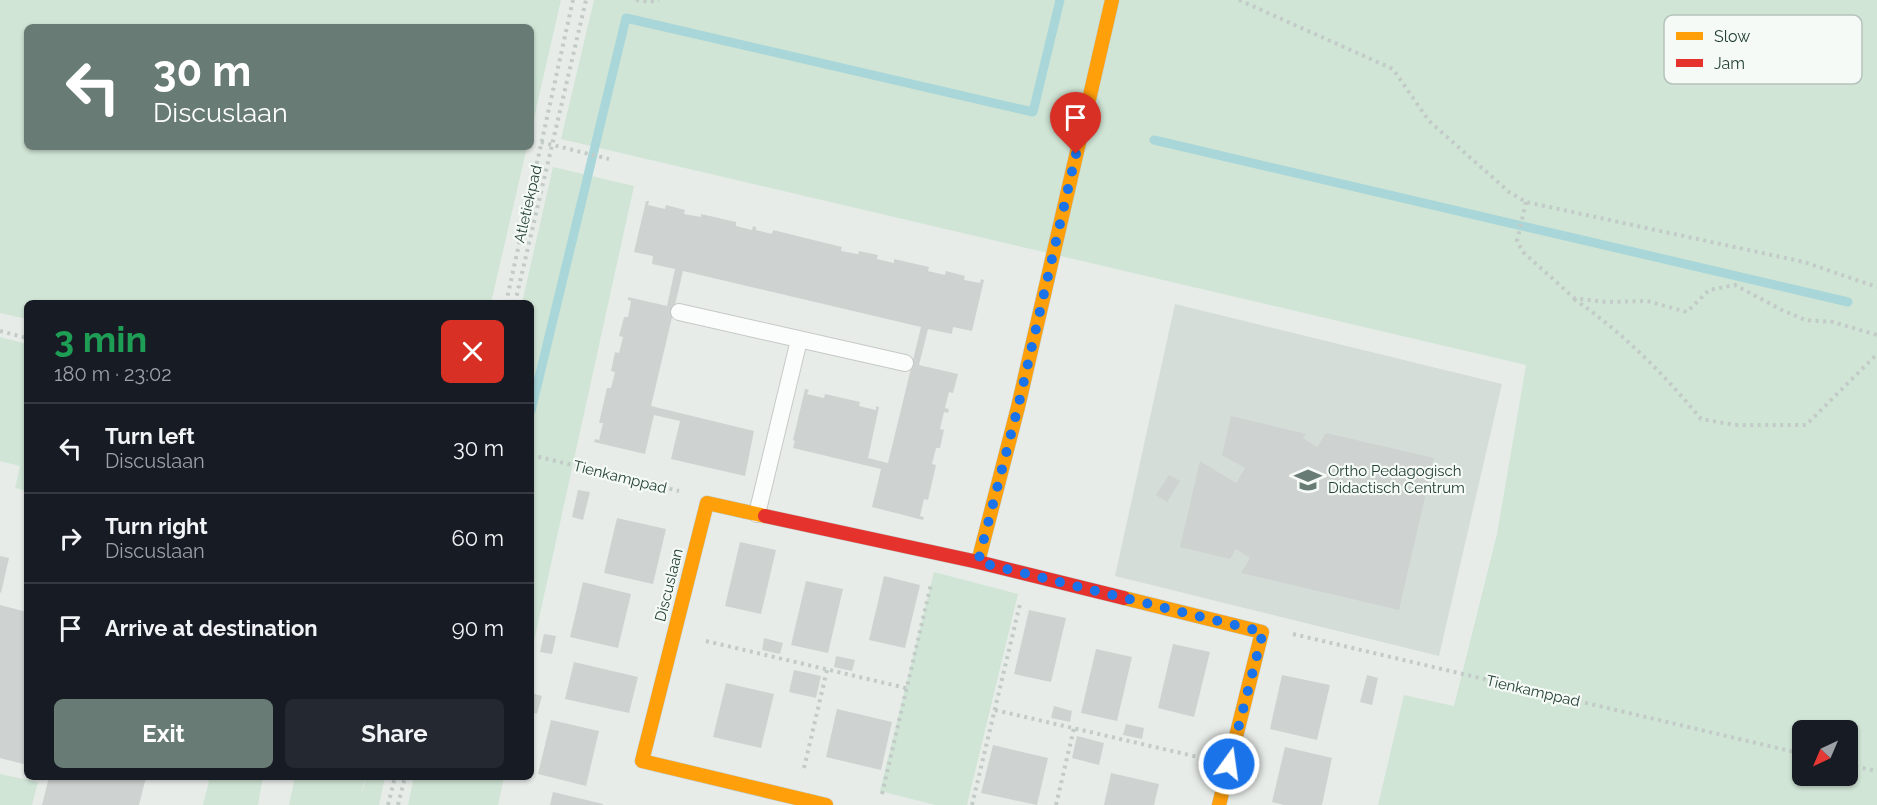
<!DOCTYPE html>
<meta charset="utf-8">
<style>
body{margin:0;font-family:Raleway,sans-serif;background:#242831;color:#f1f3f6;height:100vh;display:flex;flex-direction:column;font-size:22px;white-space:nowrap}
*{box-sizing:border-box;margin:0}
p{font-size:20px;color:#9ea1a6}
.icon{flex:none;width:33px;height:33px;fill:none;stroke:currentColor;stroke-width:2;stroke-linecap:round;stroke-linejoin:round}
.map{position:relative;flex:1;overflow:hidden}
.side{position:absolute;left:24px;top:300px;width:510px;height:480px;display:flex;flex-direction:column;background:#171b24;border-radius:9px;box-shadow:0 2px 4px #0004}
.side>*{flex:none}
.guide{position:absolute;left:24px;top:24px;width:510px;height:126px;border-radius:9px;box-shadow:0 2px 4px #0004;background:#687c75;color:#fff;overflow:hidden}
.needle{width:39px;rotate:224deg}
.fabs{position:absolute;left:1792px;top:720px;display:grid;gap:12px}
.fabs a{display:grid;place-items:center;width:66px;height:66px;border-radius:9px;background:#171b24;box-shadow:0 2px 4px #0004;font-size:30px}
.pin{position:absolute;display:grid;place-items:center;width:51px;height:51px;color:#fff;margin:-62px -26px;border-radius:50% 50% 50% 0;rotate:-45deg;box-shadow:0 0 6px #0007}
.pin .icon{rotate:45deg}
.me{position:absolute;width:66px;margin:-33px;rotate:14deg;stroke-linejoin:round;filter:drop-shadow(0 0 4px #0008)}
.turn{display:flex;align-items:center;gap:21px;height:126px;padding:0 30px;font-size:27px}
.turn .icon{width:78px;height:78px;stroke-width:2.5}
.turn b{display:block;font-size:42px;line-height:51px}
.round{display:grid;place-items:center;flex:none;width:63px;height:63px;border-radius:9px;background:#242831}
.overview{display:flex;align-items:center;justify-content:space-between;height:102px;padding:0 30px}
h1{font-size:36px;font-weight:700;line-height:45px;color:#1e9e55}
.action{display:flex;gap:12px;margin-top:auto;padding:12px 30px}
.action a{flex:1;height:69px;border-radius:9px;background:#687c75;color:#fff;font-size:24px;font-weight:700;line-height:69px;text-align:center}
.action a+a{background:#242831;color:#f1f3f6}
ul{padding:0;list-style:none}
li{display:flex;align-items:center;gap:18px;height:90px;padding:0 30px;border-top:2px solid #363941}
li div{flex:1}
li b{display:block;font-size:22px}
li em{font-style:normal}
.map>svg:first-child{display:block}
.built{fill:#d5ddd9}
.green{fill:#d0e5d5;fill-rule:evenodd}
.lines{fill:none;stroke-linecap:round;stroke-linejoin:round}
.stream{stroke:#a8d6d9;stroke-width:9}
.building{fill:#ced3d1}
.lane-casing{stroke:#c4c9c6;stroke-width:18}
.slow-casing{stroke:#c2cac6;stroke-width:15}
.jam-casing{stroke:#c2cac6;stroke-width:15}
.path{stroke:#c2cbc7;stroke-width:4;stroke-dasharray:3 4.5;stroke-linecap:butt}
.lane{stroke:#fbfcfc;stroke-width:16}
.slow{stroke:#ff9f0a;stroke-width:14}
.jam{stroke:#e5322d;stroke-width:14}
.route{stroke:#1a73e8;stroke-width:10;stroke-dasharray:0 18}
.labels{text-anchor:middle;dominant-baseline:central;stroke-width:4.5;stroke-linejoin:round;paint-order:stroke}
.street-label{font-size:15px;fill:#244036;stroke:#f5faf7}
.poi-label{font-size:15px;fill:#244036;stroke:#f5faf7;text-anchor:start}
.key{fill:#f5faf7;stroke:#b6c2bd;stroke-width:1.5}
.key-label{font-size:16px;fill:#244036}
</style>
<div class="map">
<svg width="1877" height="805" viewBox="0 0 1877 805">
<rect width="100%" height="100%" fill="#e7ece9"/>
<path class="built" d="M 1175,304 L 1502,384 L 1439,656 L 1115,576 Z"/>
<g class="green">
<path d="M 0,0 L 561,0 L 531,131 L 531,27 L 27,27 L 27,147 L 527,147 L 491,303 L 27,303 L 27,319 L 0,313 Z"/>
<path d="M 594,0 L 1877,0 L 1877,805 L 1378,805 L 1404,695 L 1454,706 L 1497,534 L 1526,365 L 561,139 ZM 1803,730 L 1848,730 L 1848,776 L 1803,776 Z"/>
<path d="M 553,167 L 634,186 L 531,655 L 531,303 L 522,303 Z"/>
<path d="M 0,337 L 27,344 L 27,491 L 15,488 L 20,466 L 0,461 Z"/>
<path d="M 934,572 L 1018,594 L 967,805 L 935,805 L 880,791 Z"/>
<path d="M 0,774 L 38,782 L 32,805 L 0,805 Z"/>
<path d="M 210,777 L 263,777 L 258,805 L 203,805 Z"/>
<path d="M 295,777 L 365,777 L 361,798 L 366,777 L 385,777 L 379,805 L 289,805 Z"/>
<path d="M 414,777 L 504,777 L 498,805 L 408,805 Z"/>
</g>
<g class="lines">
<g class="stream">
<path d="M 1154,140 L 1848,302"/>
<path d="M 531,411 L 626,18 L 1033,112 L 1060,0"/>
</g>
</g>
<g class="building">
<path d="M 646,201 L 649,201 L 648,205 L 665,209 L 666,205 L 685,210 L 684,214 L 701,217 L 701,214 L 736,222 L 736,226 L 752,230 L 753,226 L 756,227 L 756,230 L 772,234 L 773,230 L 842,247 L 841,251 L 858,254 L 859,251 L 878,255 L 877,259 L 894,263 L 894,259 L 929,267 L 928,271 L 945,275 L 946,271 L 965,276 L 964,280 L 980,283 L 981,279 L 984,280 L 972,331 L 953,327 L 952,334 L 928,329 L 919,365 L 958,374 L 953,393 L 949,392 L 945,408 L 949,409 L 948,413 L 944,412 L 940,429 L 944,430 L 940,448 L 936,448 L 932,464 L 936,465 L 928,500 L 924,499 L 920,516 L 924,517 L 923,520 L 872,507 L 881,469 L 793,448 L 795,441 L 793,440 L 805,389 L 809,390 L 807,394 L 824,398 L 825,394 L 860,402 L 859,406 L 876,410 L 876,406 L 879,407 L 868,458 L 888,463 L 921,327 L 683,271 L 651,406 L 754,431 L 745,476 L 671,459 L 680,421 L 654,415 L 645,454 L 594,442 L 595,439 L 599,440 L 603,423 L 599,423 L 607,388 L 611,388 L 615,372 L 611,371 L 615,352 L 619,353 L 623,337 L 619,336 L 624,317 L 628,317 L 631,301 L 628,300 L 628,297 L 667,306 L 675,269 L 652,264 L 653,256 L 634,252 Z"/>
<path d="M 1231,416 L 1306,434 L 1303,438 L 1317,447 L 1326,433 L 1434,458 L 1399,610 L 1241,573 L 1250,558 L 1236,549 L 1230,559 L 1180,547 L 1200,461 L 1236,483 L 1245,468 L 1222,455 Z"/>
<path d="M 1169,475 L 1180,481 L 1167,502 L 1156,495 Z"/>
<path d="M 578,490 L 590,492 L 583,520 L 572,517 Z"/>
<path d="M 617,518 L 666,529 L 653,584 L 604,573 Z"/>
<path d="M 740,542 L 776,550 L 761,614 L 725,606 Z"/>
<path d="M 0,556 L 9,558 L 1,593 L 0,592 Z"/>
<path d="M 884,576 L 920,585 L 905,648 L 869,640 Z"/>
<path d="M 806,581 L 843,589 L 828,653 L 791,645 Z"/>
<path d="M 583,582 L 631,594 L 618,648 L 570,637 Z"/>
<path d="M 0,605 L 27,612 L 27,765 L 0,758 Z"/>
<path d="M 1029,610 L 1066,618 L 1051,682 L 1014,674 Z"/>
<path d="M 544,634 L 556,636 L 552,654 L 540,652 Z"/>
<path d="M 764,638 L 783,643 L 780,654 L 762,650 Z"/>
<path d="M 1173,644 L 1210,652 L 1194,717 L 1158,708 Z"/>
<path d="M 1096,649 L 1132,657 L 1117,721 L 1081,713 Z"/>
<path d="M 836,656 L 855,660 L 852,671 L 834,667 Z"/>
<path d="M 574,662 L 638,677 L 629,713 L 565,699 Z"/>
<path d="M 794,670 L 821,676 L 816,698 L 789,692 Z"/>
<path d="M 1282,675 L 1330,685 L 1317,740 L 1270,729 Z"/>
<path d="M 1367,675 L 1378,678 L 1372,705 L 1360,702 Z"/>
<path d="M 726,683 L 774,694 L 761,748 L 713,737 Z"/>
<path d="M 531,693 L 542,696 L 537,714 L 531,712 Z"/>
<path d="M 1054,706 L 1072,711 L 1070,722 L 1051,718 Z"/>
<path d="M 837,709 L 892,722 L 881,770 L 826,757 Z"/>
<path d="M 551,720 L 599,731 L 586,786 L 538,774 Z"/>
<path d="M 1126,724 L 1144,728 L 1142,739 L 1123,735 Z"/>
<path d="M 1077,736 L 1104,743 L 1099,765 L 1072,758 Z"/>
<path d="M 993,745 L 1048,758 L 1037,805 L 981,793 Z"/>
<path d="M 1285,747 L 1332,758 L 1322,805 L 1284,805 L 1272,802 Z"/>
<path d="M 1111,773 L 1159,784 L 1154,805 L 1104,805 Z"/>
<path d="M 49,777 L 146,777 L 139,805 L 42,805 Z"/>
<path d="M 553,792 L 603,804 L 603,805 L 550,805 Z"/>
</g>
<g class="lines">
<defs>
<g id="lane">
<path d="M 679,312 L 905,363"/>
<path d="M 757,514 L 799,340"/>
</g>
<g id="slow">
<path d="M 765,516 L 707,503 L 642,761 L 826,805"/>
<path d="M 978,562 L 1018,407 L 1112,0"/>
<path d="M 1124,598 L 1262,632 L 1219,805"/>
</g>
<path id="jam" d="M 765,516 L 978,562 L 1124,598"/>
</defs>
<use href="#lane" class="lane-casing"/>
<use href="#slow" class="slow-casing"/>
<use href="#jam" class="jam-casing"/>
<g class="path">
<path d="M 636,0 L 649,2 L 659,0"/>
<path d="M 1239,0 L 1393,69 L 1429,121 L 1509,192 L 1526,202 L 1804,262 L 1877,287"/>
<path d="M 541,142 L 609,159"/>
<path d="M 1526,202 L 1517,241 L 1523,252 L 1574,298 L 1606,302 L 1647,301 L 1687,312 L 1709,290 L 1735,285 L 1782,310 L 1805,320 L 1833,322 L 1877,335"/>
<path d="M 1574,299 C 1622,332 1664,374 1701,419 L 1735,425 L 1806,425 L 1877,354"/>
<path d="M 506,303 L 573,0"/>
<path d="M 515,303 L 586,0"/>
<path d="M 0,331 L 27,338"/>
<path d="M 531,455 L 679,491"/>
<path d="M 1293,634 L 1803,754"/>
<path d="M 706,641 L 906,688"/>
<path d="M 995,710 L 1198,757"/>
<path d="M 1848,765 L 1877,771"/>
<path d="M 804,768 L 827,670"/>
<path d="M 882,794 L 931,584"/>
<path d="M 388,805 L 395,777"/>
<path d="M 398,805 L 405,777"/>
<path d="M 972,805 L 1020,604"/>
<path d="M 1056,805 L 1074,728"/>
</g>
<use href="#lane" class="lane"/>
<use href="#slow" class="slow"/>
<use href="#jam" class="jam"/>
</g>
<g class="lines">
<path class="route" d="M 1076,154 L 1018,407 L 978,562 L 1263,632 L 1229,764"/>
</g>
<defs>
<symbol id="university-bare" viewBox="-9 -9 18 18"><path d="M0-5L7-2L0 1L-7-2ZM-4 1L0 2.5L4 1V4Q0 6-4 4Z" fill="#687c75" stroke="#f5faf7" stroke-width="2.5" paint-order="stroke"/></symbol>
</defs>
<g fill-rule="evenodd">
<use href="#university-bare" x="1289" y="461" width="38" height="38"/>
</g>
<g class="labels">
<g class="street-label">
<text transform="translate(528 204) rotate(-77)">Atletiekpad</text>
<text transform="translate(620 477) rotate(14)">Tienkamppad</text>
<text transform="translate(669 585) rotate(-76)">Discuslaan</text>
<text transform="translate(1533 691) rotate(13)">Tienkamppad</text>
</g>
<g class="poi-label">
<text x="1328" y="471">Ortho Pedagogisch<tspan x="1328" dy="17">Didactisch Centrum</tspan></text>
</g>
</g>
<rect x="1664" y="15" width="198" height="69" rx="9" class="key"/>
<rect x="1676" y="32" width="27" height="8" fill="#ff9f0a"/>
<rect x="1676" y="59" width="27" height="8" fill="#e5322d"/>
<g class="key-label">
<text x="1714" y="42">Slow</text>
<text x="1714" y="69">Jam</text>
</g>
</svg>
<div class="fabs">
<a><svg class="needle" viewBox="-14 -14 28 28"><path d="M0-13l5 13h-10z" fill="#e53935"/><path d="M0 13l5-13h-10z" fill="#9ea1a6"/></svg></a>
</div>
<div class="pin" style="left:1076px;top:154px;background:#d93025"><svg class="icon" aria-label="arrive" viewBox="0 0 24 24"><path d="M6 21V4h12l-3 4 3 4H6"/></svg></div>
<svg class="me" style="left:1229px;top:764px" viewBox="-20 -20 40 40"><circle r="17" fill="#1a73e8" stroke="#fff" stroke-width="3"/><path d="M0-11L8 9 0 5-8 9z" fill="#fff"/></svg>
<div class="guide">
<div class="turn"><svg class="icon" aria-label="left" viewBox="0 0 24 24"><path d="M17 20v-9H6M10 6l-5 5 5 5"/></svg><div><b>30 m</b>Discuslaan</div></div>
</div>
<section class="side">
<div class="overview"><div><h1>3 min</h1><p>180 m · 23:02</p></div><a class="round" style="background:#d93025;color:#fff"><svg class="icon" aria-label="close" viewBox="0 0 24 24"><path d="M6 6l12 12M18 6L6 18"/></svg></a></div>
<ul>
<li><svg class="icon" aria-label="left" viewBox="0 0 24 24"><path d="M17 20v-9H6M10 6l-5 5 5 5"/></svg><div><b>Turn left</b><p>Discuslaan</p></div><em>30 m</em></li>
<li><svg class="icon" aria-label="right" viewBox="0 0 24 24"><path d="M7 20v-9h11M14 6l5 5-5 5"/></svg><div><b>Turn right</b><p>Discuslaan</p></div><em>60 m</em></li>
<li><svg class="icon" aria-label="arrive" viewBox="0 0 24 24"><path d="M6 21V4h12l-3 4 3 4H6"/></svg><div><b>Arrive at destination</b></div><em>90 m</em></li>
</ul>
<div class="action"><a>Exit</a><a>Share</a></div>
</section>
</div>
